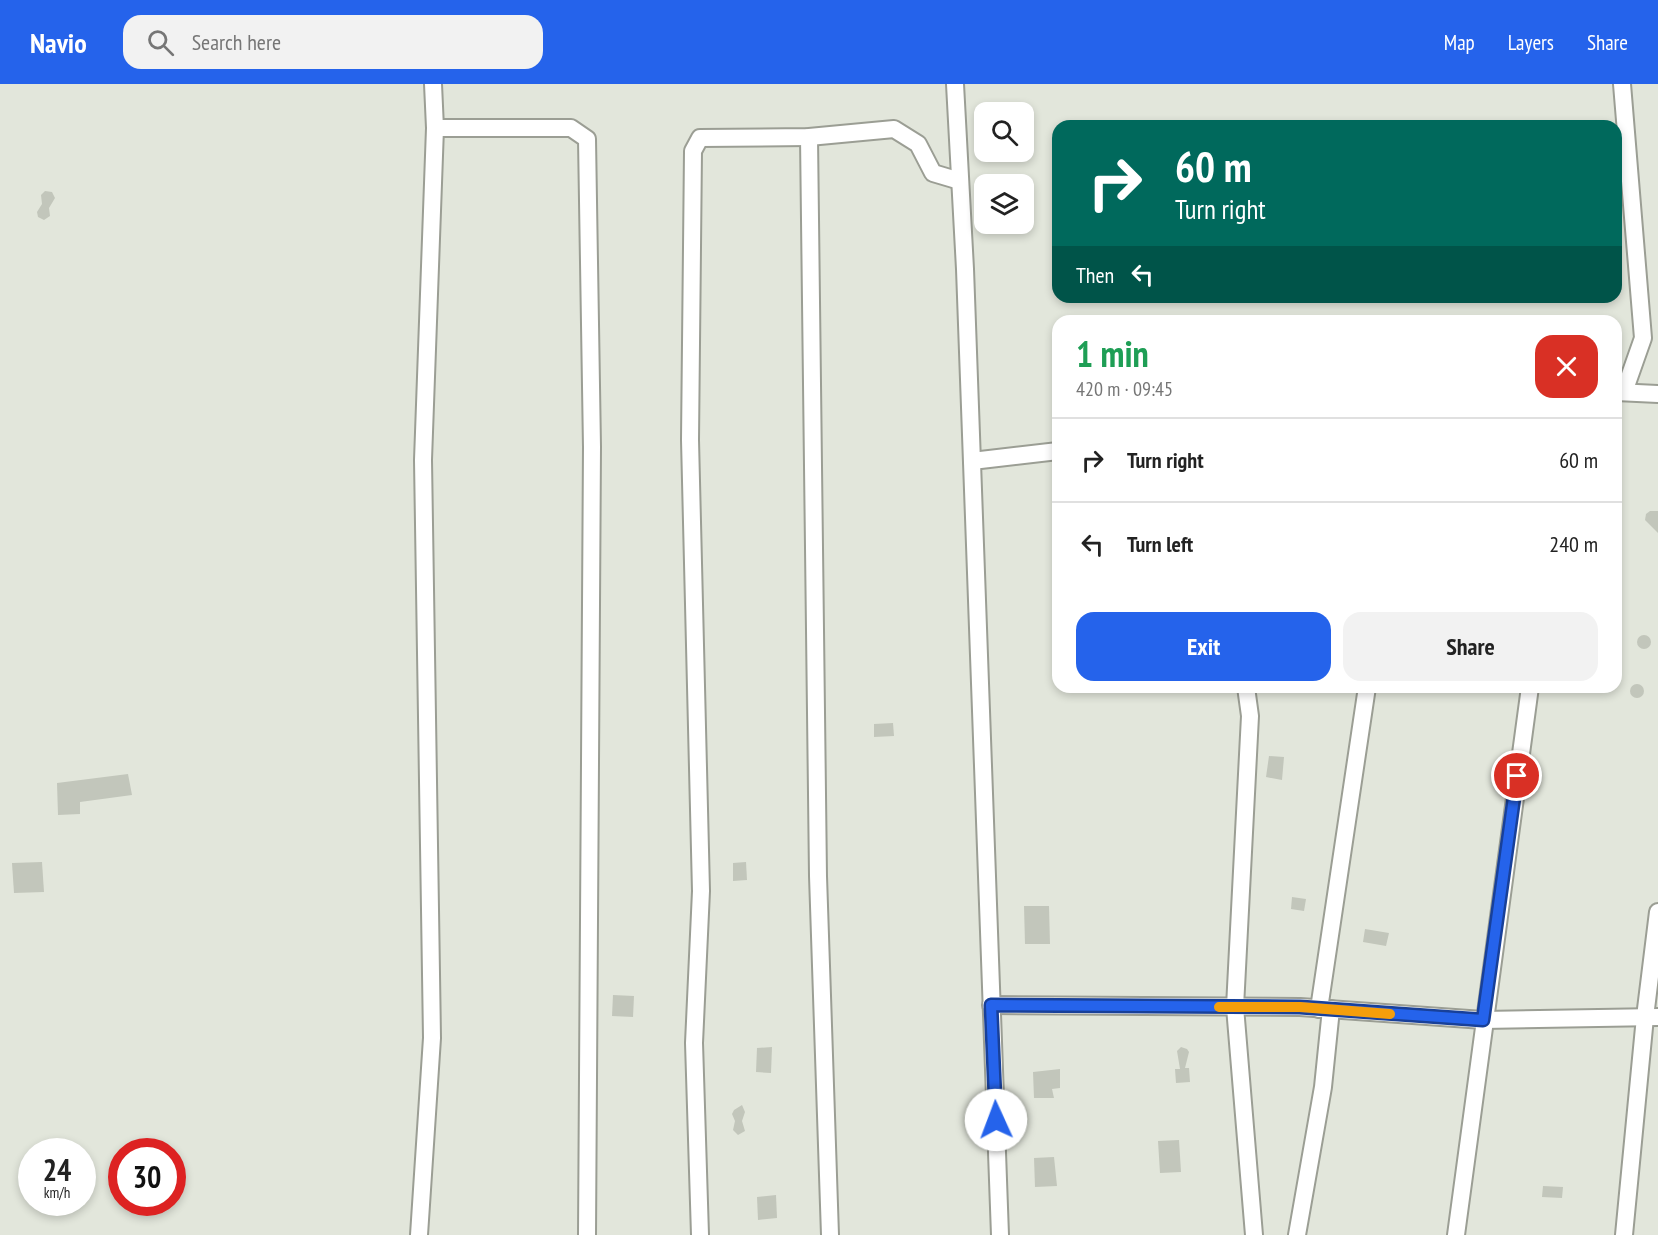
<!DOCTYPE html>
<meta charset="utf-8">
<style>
body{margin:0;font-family:"PT Sans Narrow",sans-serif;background:#f2f2f2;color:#222;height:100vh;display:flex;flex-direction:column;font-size:22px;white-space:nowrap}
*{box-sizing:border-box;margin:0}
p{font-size:20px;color:#767676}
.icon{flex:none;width:33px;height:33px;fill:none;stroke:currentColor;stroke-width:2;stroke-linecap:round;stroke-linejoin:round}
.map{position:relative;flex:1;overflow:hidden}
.side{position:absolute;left:1052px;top:231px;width:570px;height:378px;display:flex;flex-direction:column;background:#fff;border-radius:18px;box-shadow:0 3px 9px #0003}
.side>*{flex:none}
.banner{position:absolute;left:1052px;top:36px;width:570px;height:183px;border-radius:18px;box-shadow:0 3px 9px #0003;background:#00695c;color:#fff;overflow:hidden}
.tools{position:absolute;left:974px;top:18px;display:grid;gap:12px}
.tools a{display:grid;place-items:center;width:60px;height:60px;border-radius:12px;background:#fff;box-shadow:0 3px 9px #0003;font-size:30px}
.speed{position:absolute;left:18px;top:1054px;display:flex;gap:12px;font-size:30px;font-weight:700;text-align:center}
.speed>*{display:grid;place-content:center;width:78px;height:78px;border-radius:50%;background:#fff;box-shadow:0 3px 9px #0003;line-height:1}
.speed small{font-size:15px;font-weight:400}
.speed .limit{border:9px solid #d22;background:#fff;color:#111}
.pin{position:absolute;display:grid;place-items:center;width:51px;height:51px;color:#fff;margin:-26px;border:3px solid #fff;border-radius:50%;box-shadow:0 2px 6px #0007}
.me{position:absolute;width:66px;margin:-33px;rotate:358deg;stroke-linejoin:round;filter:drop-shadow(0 0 4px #0008)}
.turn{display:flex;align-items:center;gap:21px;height:126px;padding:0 24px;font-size:27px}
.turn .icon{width:78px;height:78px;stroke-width:2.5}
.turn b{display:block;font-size:42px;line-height:51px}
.then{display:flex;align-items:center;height:57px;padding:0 24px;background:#0003;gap:12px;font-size:22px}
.round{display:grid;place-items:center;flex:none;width:63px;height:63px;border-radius:18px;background:#f2f2f2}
.headline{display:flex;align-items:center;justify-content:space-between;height:102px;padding:0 24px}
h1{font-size:36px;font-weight:600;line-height:45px;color:#1e9e55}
.button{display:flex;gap:12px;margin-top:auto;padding:12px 24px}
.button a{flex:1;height:69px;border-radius:18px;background:#2563eb;color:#fff;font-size:24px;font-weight:600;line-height:69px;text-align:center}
.button a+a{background:#f2f2f2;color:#222}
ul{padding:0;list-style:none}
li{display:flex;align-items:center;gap:18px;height:84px;padding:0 24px;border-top:2px solid #e0e0e0}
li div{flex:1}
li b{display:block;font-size:22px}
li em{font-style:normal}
header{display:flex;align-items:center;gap:36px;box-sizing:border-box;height:84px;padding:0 30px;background:#2563eb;color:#fff}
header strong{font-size:28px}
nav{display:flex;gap:33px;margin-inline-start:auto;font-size:21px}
.search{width:420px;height:54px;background:#f2f2f2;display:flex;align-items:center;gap:15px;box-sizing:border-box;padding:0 21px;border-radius:18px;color:#767676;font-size:22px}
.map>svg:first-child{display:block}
.building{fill:#c2c6bb}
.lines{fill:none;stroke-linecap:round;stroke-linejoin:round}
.minor-casing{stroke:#9b9e94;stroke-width:20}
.minor{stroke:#fff;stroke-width:16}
.route-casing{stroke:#184099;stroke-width:15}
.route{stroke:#2563eb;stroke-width:10}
.slow{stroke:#f59e0b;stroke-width:10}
</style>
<header>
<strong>Navio</strong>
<div class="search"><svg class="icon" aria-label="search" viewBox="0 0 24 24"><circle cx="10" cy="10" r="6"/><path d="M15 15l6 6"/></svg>Search here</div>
<nav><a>Map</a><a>Layers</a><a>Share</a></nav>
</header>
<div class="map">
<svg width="1658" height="1151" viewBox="0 0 1658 1151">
<rect width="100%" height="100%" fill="#e2e6db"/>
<g class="building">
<path d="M 45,107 L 52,108 L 55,114 L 49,124 L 50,132 L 44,136 L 38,133 L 37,128 L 42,120 L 41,111 Z"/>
<path d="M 1650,427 L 1658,427 L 1658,449 L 1645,436 L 1646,430 Z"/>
<circle cx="1644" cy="558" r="7"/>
<circle cx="1637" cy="607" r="7"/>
<path d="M 893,639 L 894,652 L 874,653 L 874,640 Z"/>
<path d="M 1269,672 L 1284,673 L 1282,696 L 1266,693 Z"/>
<path d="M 128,690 L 132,711 L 80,718 L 80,730 L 58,731 L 57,699 Z"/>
<path d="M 42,778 L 44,808 L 14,809 L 12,779 Z"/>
<path d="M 746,778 L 747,796 L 733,797 L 733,779 Z"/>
<path d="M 1292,813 L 1306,815 L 1304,827 L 1291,825 Z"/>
<path d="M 1024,822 L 1049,822 L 1050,860 L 1025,860 Z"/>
<path d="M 1365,845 L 1389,849 L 1386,862 L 1363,858 Z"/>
<path d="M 613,911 L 634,912 L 633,933 L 612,932 Z"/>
<path d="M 772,963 L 771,989 L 756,988 L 757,964 Z"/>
<path d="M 1181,963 L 1187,965 L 1189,968 L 1185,984 L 1189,984 L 1190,998 L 1176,999 L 1175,985 L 1180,985 L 1177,967 Z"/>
<path d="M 1060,985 L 1060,1004 L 1052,1005 L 1054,1014 L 1034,1014 L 1033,988 Z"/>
<path d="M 742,1021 L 745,1028 L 742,1037 L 745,1047 L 738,1051 L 733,1046 L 735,1037 L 732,1030 L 734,1026 Z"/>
<path d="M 1179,1056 L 1181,1088 L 1160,1089 L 1158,1057 Z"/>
<path d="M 1054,1073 L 1057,1102 L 1035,1103 L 1034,1074 Z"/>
<path d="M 1543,1102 L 1563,1103 L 1562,1114 L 1542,1113 Z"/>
<path d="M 776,1111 L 777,1134 L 758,1136 L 757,1113 Z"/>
</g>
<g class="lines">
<defs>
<g id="minor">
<path d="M 955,0 L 965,185 L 1000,1151"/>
<path d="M 1622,0 L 1643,254 L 1624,308"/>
<path d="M 435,44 L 571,44 L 587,55 L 592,363 L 587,1151"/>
<path d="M 809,53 L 818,792 L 830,1151"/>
<path d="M 1616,308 L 1658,310"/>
<path d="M 972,377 L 1058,367"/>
<path d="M 1246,603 L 1250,632 L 1235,923 L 1254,1151"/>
<path d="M 991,921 L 1300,923 L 1483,936 L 1658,933"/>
<path d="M 1319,925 L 1367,603"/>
<path d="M 419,1151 L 432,954 L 423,376 L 435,44 L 433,0"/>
<path d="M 700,1151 L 694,959 L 701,807 L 690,356 L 693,67 L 700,54 L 809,53 L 894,45 L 918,60 L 933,89 L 960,97"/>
<path d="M 1297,1151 L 1323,1003 L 1331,925"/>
<path d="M 1456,1151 L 1530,603"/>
<path d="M 1624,1151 L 1645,933 L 1658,828"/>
</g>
</defs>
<use href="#minor" class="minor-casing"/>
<use href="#minor" class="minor"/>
</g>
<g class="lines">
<defs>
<path id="route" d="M 996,1036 L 991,921 L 1300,923 L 1483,936 L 1517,692"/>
</defs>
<use href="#route" class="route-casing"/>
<use href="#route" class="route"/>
<path class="slow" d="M 1219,923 L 1300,923 L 1390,930"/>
</g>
</svg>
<div class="tools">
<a><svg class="icon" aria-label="search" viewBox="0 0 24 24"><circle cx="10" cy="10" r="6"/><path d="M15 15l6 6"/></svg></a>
<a><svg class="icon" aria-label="layers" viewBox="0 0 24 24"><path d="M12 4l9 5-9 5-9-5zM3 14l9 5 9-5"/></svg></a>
</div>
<div class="speed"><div>24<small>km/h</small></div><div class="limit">30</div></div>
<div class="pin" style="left:1517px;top:692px;background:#d93025"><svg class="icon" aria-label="arrive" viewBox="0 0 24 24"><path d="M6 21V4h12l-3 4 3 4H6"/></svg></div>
<svg class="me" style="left:996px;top:1036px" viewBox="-20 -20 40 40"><circle r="19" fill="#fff"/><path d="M0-13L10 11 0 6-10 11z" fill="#2563eb"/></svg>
<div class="banner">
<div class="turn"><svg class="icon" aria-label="right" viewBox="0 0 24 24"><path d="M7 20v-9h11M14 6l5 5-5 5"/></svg><div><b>60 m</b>Turn right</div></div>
<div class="then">Then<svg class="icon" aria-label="left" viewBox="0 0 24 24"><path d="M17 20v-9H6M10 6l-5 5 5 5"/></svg></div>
</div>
<section class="side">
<div class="headline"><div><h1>1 min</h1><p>420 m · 09:45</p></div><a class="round" style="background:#d93025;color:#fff"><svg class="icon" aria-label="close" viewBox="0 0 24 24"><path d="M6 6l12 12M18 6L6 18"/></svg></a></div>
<ul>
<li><svg class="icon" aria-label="right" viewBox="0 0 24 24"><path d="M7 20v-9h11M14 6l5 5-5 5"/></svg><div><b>Turn right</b></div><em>60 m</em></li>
<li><svg class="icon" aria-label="left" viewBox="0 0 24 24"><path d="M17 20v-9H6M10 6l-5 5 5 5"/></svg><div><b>Turn left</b></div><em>240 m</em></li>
</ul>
<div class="button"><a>Exit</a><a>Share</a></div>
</section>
</div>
